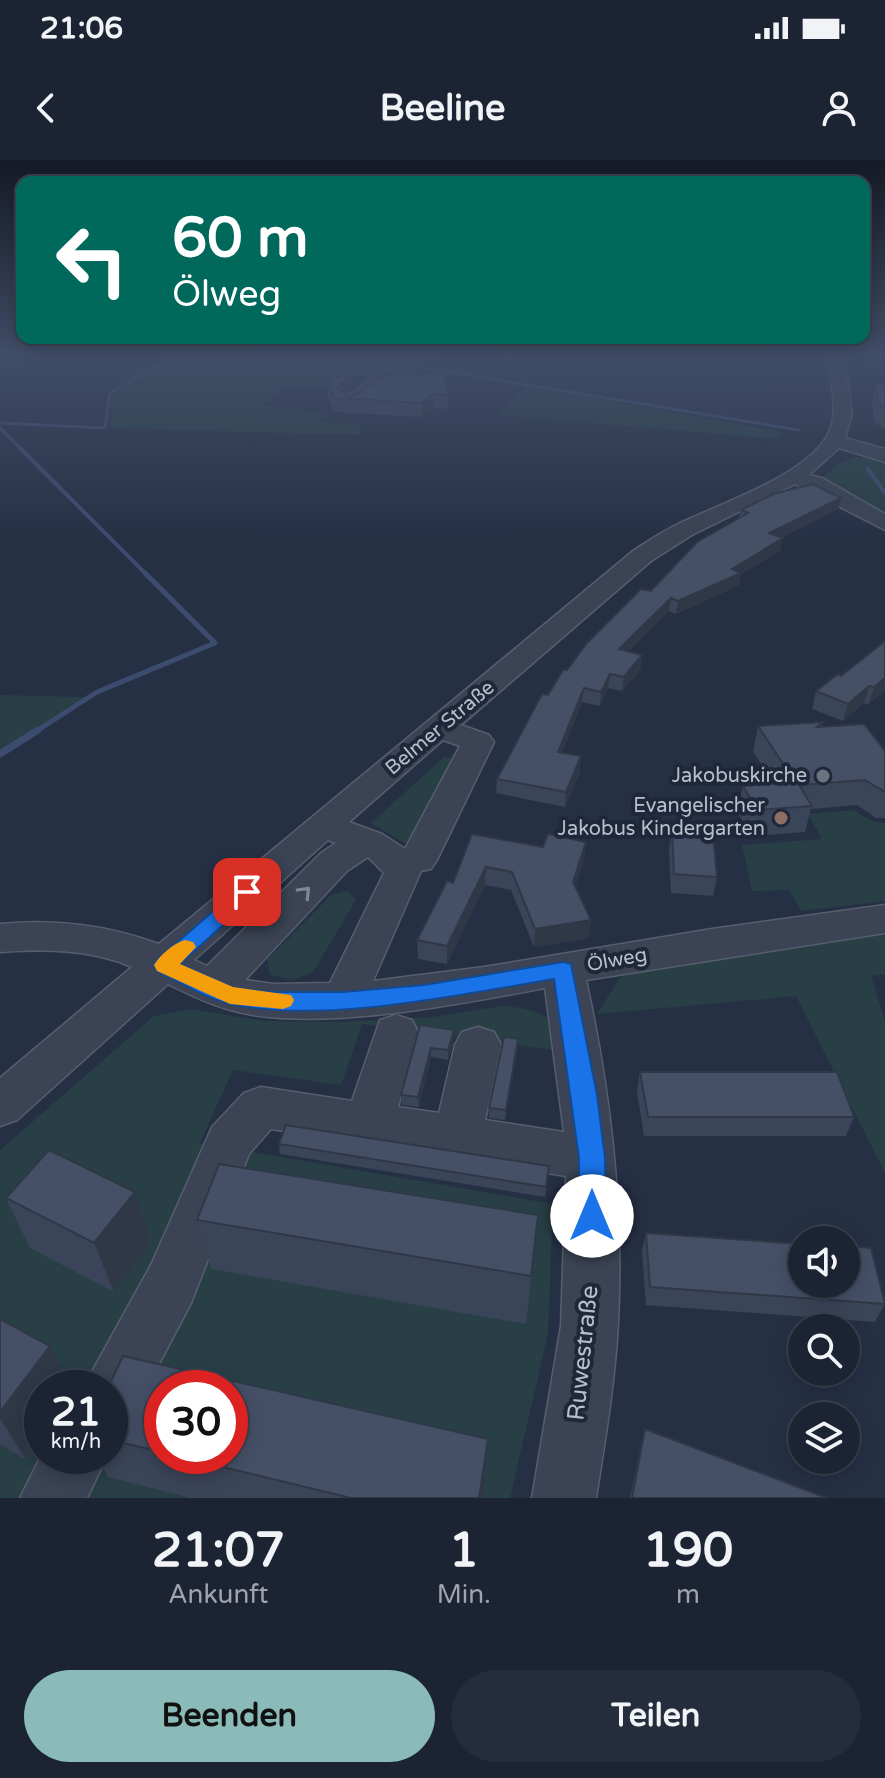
<!DOCTYPE html>
<html lang="de">
<meta charset="utf-8">
<style>
body{margin:0;font-family:"Varela Round",sans-serif;background:#252c3c;color:#f1f3f6;height:100vh;display:flex;flex-direction:column;font-size:30px;white-space:nowrap}
*{box-sizing:border-box;margin:0}
p{font-size:26px;color:#a0a4ac}
.icon{flex:none;width:44px;height:44px;fill:none;stroke:currentColor;stroke-width:2;stroke-linecap:round;stroke-linejoin:round}
.map{position:relative;height:1338px;overflow:hidden}
.sheet{display:flex;flex-direction:column;background:#1c2434;flex:1}
.sheet>*{flex:none}
.top-card{position:absolute;left:16px;top:16px;width:854px;height:168px;border-radius:16px;box-shadow:0 4px 20px #0003,0 0 0 2px #3a414f;background:#00695c;color:#fff;overflow:hidden}
.fabs{position:absolute;left:788px;top:1066px;display:grid;gap:16px}
.fabs a{display:grid;place-items:center;width:72px;height:72px;border-radius:50%;background:#1c2434;box-shadow:0 4px 20px #0003,0 0 0 2px #3a414f;font-size:40px}
.speed{position:absolute;left:24px;top:1210px;display:flex;gap:16px;font-size:40px;font-weight:700;text-align:center}
.speed>*{display:grid;place-content:center;width:104px;height:104px;border-radius:50%;background:#1c2434;box-shadow:0 4px 20px #0003,0 0 0 2px #3a414f;line-height:1}
.speed small{font-size:20px;font-weight:400}
.speed .limit{border:12px solid #d22;background:#fff;color:#111}
.pin{position:absolute;display:grid;place-items:center;width:68px;height:68px;color:#fff;margin:-34px;border-radius:16px;box-shadow:0 4px 12px #0006}
.me{position:absolute;width:88px;margin:-44px;rotate:0deg;stroke-linejoin:round;filter:drop-shadow(0 0 6px #0008)}
.turn{display:flex;align-items:center;gap:28px;height:168px;padding:0 24px;font-size:36px}
.turn .icon{width:104px;height:104px;stroke-width:2.5}
.turn b{display:block;font-size:56px;line-height:68px}
.eta{display:flex;justify-content:space-evenly;align-items:center;height:136px;text-align:center}
.eta b{font-size:48px;font-weight:700;line-height:56px}
.button{display:flex;gap:16px;margin-top:auto;padding:16px 24px}
.button a{flex:1;height:92px;border-radius:48px;background:#8bbbb9;color:#111;font-size:32px;font-weight:700;line-height:92px;text-align:center}
.button a+a{background:#252c3c;color:#f1f3f6}
.status{display:flex;justify-content:space-between;align-items:center;height:56px;padding:0 40px;background:#1c2434;direction:ltr}
.status svg{height:22px;fill:currentColor}
header{display:flex;justify-content:space-between;align-items:center;height:104px;padding:0 24px;background:#1c2434;font-size:36px;font-weight:700}
.map>svg:first-child{display:block}
.green{fill:#283f46;fill-rule:evenodd}
.lines{fill:none;stroke-linecap:round;stroke-linejoin:round}
.stream-far3{stroke:#3c4c6e;stroke-width:3}
.stream-far2{stroke:#3c4c6e;stroke-width:4}
.stream-far1{stroke:#3c4c6e;stroke-width:5}
.stream{stroke:#3c4c6e;stroke-width:7}
.minor-casing{stroke:#575e6e;stroke-width:3}
.minor{fill:#3b4354;fill-rule:evenodd}
.wall{fill:#3b4559;fill-rule:evenodd}
.shaded-wall{fill:#303848}
.building{fill:#455067;stroke:#303848;stroke-width:2}
.oneway{stroke:#808797}
.route{fill:#1a73e8;stroke:#114b97;stroke-width:2}
.slow{fill:#f59e0b}
.worship-dot{fill:#6b7280;stroke:#1f283a;stroke-width:3}
.education-dot{fill:#8d6e63;stroke:#1f283a;stroke-width:3}
.labels{text-anchor:middle;dominant-baseline:central;stroke-width:8;stroke-linejoin:round;paint-order:stroke}
.street-label{font-size:20px;fill:#b9bfcd;stroke:#1f283a}
.poi-label{font-size:20px;fill:#b9bfcd;stroke:#1f283a;text-anchor:end}
.near-street-label{font-size:24px;fill:#b9bfcd;stroke:#1f283a}
</style>
<div class="status"><b>21:06</b><svg viewBox="0 0 49 12"><path d="M0 12V9h3v3zM5 12V6h3v6zM10 12V3h3v9zM15 12V0h3v12zM26 1h20v11H26zM47 4h2v5h-2z"/></svg></div>
<header><svg class="icon" aria-label="back" viewBox="0 0 24 24"><path d="M15 5l-7 7 7 7"/></svg>Beeline<svg class="icon" aria-label="person" viewBox="0 0 24 24"><circle cx="12" cy="8" r="4"/><path d="M4 21q1-7 8-7t8 7"/></svg></header>
<div class="map">
<svg width="885" height="1338" viewBox="0 0 885 1338">
<rect width="100%" height="100%" fill="#263045"/>
<g class="green">
<path d="M 174,193 L 422,193 L 371,217 L 348,216 L 333,229 L 286,226 L 262,246 L 325,253 L 320,261 L 359,265 L 361,275 L 111,268 L 113,228 Z"/>
<path d="M 526,226 L 781,272 L 778,279 L 498,255 Z"/>
<path d="M 855,297 L 885,301 L 885,359 L 817,321 L 841,303 Z"/>
<path d="M 0,535 L 86,537 L 0,591 Z"/>
<path d="M 445,596 L 462,602 L 417,690 L 371,663 Z"/>
<path d="M 853,650 L 874,662 L 885,663 L 885,741 L 801,751 L 789,730 L 752,731 L 742,685 L 822,679 L 808,654 Z"/>
<path d="M 347,731 L 356,740 L 313,812 L 293,820 L 270,815 L 267,800 L 331,735 Z"/>
<path d="M 885,771 L 885,814 L 871,816 L 885,861 L 885,1013 L 796,836 L 597,854 L 621,816 L 779,782 Z"/>
<path d="M 503,846 C 539,850 555,852 562,891 L 362,864 L 341,925 L 233,910 L 200,983 L 553,1044 L 548,1174 L 510,1338 L 0,1338 L 0,990 L 154,856 L 191,849 L 263,861 L 341,862 L 432,857 ZM 42,1228 L 110,1228 L 110,1296 L 42,1296 ZM 162,1228 L 230,1228 L 230,1296 L 162,1296 Z"/>
</g>
<g class="lines">
<g class="stream-far3">
<path d="M 335,193 L 798,270"/>
<path d="M 126,224 L 181,193"/>
<path d="M 0,263 L 105,268 L 110,233 L 118,228"/>
<path d="M 0,268 L 23,291"/>
</g>
<g class="stream-far2">
<path d="M 21,289 L 147,415"/>
<path d="M 868,309 L 885,333"/>
</g>
<path class="stream-far1" d="M 35,572 L 97,532 L 215,483 L 145,413"/>
<path class="stream" d="M 0,594 L 38,570"/>
<defs>
<g id="minor">
<path d="M 418,193 L 437,193 L 356,246 L 344,246 L 341,242 L 377,214 Z"/>
<path d="M 827,193 L 843,193 L 852,253 L 845,278 L 885,289 L 885,302 L 839,288 L 809,315 L 822,318 L 885,354 L 885,370 L 795,324 L 692,375 L 651,401 L 461,565 L 489,575 L 494,582 L 437,700 L 431,709 L 421,711 L 373,821 L 484,807 L 712,769 L 885,745 L 885,773 L 586,820 C 611,934 624,1047 618,1163 C 615,1222 605,1280 596,1338 L 532,1338 L 561,1166 L 566,1016 L 271,969 L 249,994 L 191,1143 L 131,1257 L 110,1266 L 110,1228 L 83,1228 L 151,1105 L 212,967 L 244,933 L 261,927 L 352,941 L 380,860 L 396,855 L 412,860 L 418,872 L 398,947 L 439,953 L 455,885 L 462,872 L 478,867 L 494,872 L 501,885 L 485,960 L 564,972 L 545,828 C 460,844 339,868 253,855 C 222,850 196,838 168,824 L 17,960 L 0,966 L 0,918 L 132,807 C 90,789 45,789 0,792 L 0,764 C 56,759 106,765 159,784 L 633,391 C 647,382 661,372 676,365 C 716,345 817,313 831,267 C 838,244 829,217 827,193 ZM 443,580 L 460,586 L 405,689 L 382,674 L 349,662 ZM 328,680 L 336,683 L 321,693 L 207,806 L 194,800 ZM 368,697 L 384,713 L 330,823 L 273,824 L 245,820 L 347,711 Z"/>
<path d="M 42,1294 L 42,1296 L 107,1296 L 87,1338 L 20,1338 Z"/>
</g>
</defs>
<use href="#minor" class="minor-casing"/>
<use href="#minor" class="minor"/>
</g>
<g class="wall">
<path d="M 384,215 L 448,235 L 448,249 L 433,248 L 421,257 L 334,252 L 328,238 L 328,224 L 352,216 L 352,230 L 346,235 L 349,237 L 356,235 Z"/>
<path d="M 876,224 L 885,225 L 885,269 L 874,262 L 872,242 Z"/>
<path d="M 841,338 L 838,349 L 781,378 L 780,391 L 741,414 L 739,425 L 676,454 L 669,451 L 628,492 L 641,509 L 622,531 L 608,528 L 600,546 L 582,542 L 562,593 L 580,611 L 565,647 L 496,633 L 497,619 L 548,535 L 567,510 L 651,431 L 739,358 L 741,350 Z"/>
<path d="M 885,481 L 885,530 L 868,545 L 864,543 L 843,561 L 812,549 L 816,531 L 841,516 Z"/>
<path d="M 823,562 L 821,567 L 885,591 L 885,658 L 876,658 L 857,645 L 811,649 L 805,672 L 751,676 L 737,651 L 743,626 L 773,624 L 753,591 L 758,566 Z"/>
<path d="M 672,671 L 717,717 L 713,736 L 671,733 L 669,689 Z"/>
<path d="M 472,674 L 584,700 L 575,727 L 591,760 L 588,778 L 534,787 L 511,730 L 485,725 L 447,804 L 418,799 L 417,780 L 453,723 Z"/>
<path d="M 420,865 L 454,880 L 448,900 L 431,897 L 419,947 L 402,945 L 401,935 Z"/>
<path d="M 518,879 L 505,960 L 489,958 L 489,948 Z"/>
<path d="M 640,912 L 854,957 L 846,976 L 644,976 L 637,932 Z"/>
<path d="M 279,984 L 549,1006 L 545,1037 L 280,994 Z"/>
<path d="M 135,1032 L 152,1081 L 114,1132 L 30,1088 L 6,1038 Z"/>
<path d="M 538,1055 L 526,1164 L 211,1109 L 197,1060 Z"/>
<path d="M 646,1073 L 885,1143 L 875,1162 L 646,1145 L 642,1092 Z"/>
<path d="M 0,1159 L 50,1186 L 71,1228 L 42,1228 L 42,1277 L 26,1300 L 0,1284 Z"/>
<path d="M 123,1196 L 488,1279 L 485,1323 L 483,1338 L 191,1338 L 108,1317 L 97,1296 L 110,1296 L 110,1228 L 108,1228 ZM 162,1228 L 230,1228 L 230,1296 L 162,1296 Z"/>
<path d="M 645,1269 L 827,1338 L 630,1338 L 641,1286 Z"/>
</g>
<g class="shaded-wall">
<path d="M 352,216 L 352,230 L 342,238 L 336,228 Z"/>
<path d="M 433,234 L 433,248 L 421,257 L 421,243 Z"/>
<path d="M 841,338 L 838,349 L 767,385 L 769,373 Z"/>
<path d="M 783,378 L 780,391 L 741,414 L 739,425 L 676,454 L 678,441 Z"/>
<path d="M 671,438 L 669,451 L 617,503 L 619,489 Z"/>
<path d="M 642,495 L 641,509 L 622,531 L 624,517 Z"/>
<path d="M 610,514 L 608,528 L 600,546 L 601,532 Z"/>
<path d="M 885,518 L 885,530 L 868,545 L 874,527 Z"/>
<path d="M 869,526 L 864,543 L 843,561 L 848,544 Z"/>
<path d="M 584,528 L 582,542 L 557,607 L 558,592 Z"/>
<path d="M 581,596 L 580,611 L 565,647 L 566,632 Z"/>
<path d="M 586,682 L 584,700 L 571,740 L 573,722 Z"/>
<path d="M 486,707 L 485,725 L 447,804 L 447,786 Z"/>
<path d="M 591,760 L 588,778 L 534,787 L 535,769 Z"/>
<path d="M 454,870 L 454,880 L 448,900 L 448,890 Z"/>
<path d="M 518,879 L 518,889 L 505,960 L 506,950 Z"/>
<path d="M 431,888 L 431,897 L 419,947 L 418,937 Z"/>
<path d="M 135,1032 L 152,1081 L 114,1132 L 94,1083 Z"/>
<path d="M 50,1186 L 71,1228 L 42,1228 L 42,1277 L 26,1300 L 0,1258 L 0,1252 Z"/>
<path d="M 488,1279 L 485,1323 L 483,1338 L 479,1338 Z"/>
</g>
<g class="building">
<path d="M 443,214 L 448,235 L 433,234 L 421,243 L 334,238 L 328,224 L 338,216 L 352,216 L 336,228 L 349,237 L 356,235 L 384,215 Z"/>
<path d="M 876,224 L 885,225 L 885,248 L 878,244 Z"/>
<path d="M 813,324 L 841,338 L 769,373 L 783,378 L 732,409 L 741,413 L 678,441 L 671,438 L 619,489 L 642,495 L 624,517 L 610,514 L 601,532 L 584,528 L 558,592 L 581,596 L 566,632 L 497,619 L 542,534 L 548,535 L 563,510 L 567,510 L 587,483 L 641,429 L 651,431 L 697,382 L 748,353 L 741,350 L 773,334 Z"/>
<path d="M 885,481 L 885,518 L 874,527 L 869,526 L 848,544 L 816,531 L 838,514 L 841,516 Z"/>
<path d="M 823,562 L 817,567 L 864,564 L 885,591 L 885,632 L 865,620 L 799,625 L 812,646 L 757,650 L 743,626 L 795,622 L 758,566 Z"/>
<path d="M 672,671 L 713,674 L 717,717 L 674,714 Z"/>
<path d="M 472,674 L 543,687 L 548,674 L 586,682 L 573,722 L 591,760 L 535,769 L 512,712 L 486,707 L 447,786 L 417,780 L 447,721 L 453,723 Z"/>
<path d="M 420,865 L 454,870 L 448,890 L 431,888 L 418,937 L 401,935 Z"/>
<path d="M 504,877 L 518,879 L 506,950 L 489,948 Z"/>
<path d="M 640,912 L 837,912 L 854,957 L 648,957 Z"/>
<path d="M 286,965 L 549,1006 L 546,1027 L 279,984 Z"/>
<path d="M 49,990 L 135,1032 L 94,1083 L 6,1038 Z"/>
<path d="M 219,1004 L 538,1055 L 531,1116 L 197,1060 Z"/>
<path d="M 646,1073 L 802,1084 L 802,1124 L 846,1124 L 846,1086 L 871,1088 L 885,1144 L 650,1127 Z"/>
<path d="M 0,1159 L 50,1186 L 0,1252 Z"/>
<path d="M 123,1196 L 488,1279 L 479,1338 L 351,1338 L 177,1296 L 230,1296 L 230,1228 L 162,1228 L 162,1292 L 110,1280 L 110,1228 L 108,1228 Z"/>
<path d="M 645,1269 L 827,1338 L 632,1338 Z"/>
</g>
<defs><path id="oneway-chevron" d="M-2-3.5L2.5 0L-2 3.5" fill="none" stroke-width="1.6" stroke-linecap="round" stroke-linejoin="round" transform="scale(2)"/></defs>
<use class="oneway" href="#oneway-chevron" transform="translate(305 732) rotate(-46)"/>
<linearGradient id="sky" x2="0" y2="1"><stop stop-color="#151a26"/><stop offset="0.51" stop-color="#414e68"/><stop offset="1" stop-color="#414e68" stop-opacity="0"/></linearGradient>
<rect width="885" height="380" fill="url(#sky)"/>
<path class="route" d="M 247,726 L 254,728 L 256,732 L 254,737 L 180,804 L 233,828 L 270,832 L 343,832 L 424,825 L 563,802 L 571,804 L 597,935 L 605,998 L 606,1056 L 602,1064 L 592,1068 L 583,1064 L 579,1056 L 579,998 L 554,819 C 457,835 326,864 230,844 C 205,838 180,822 157,811 L 154,805 L 157,800 L 240,728 Z"/>
<path class="slow" d="M 185,780 L 193,782 L 196,787 L 180,804 L 233,827 L 291,835 L 294,840 L 291,846 L 283,849 L 230,844 L 157,811 L 154,805 C 160,795 174,783 185,780 Z"/>
<circle class="worship-dot" cx="823" cy="616" r="8"/>
<circle class="education-dot" cx="781" cy="658" r="8"/>
<g class="labels">
<g class="street-label">
<text transform="translate(440 568) rotate(-40)">Belmer Straße</text>
<text transform="translate(617 800) rotate(-10)">Ölweg</text>
</g>
<g class="poi-label">
<text x="807" y="616">Jakobuskirche</text>
<text x="765" y="646">Evangelischer<tspan x="765" dy="23">Jakobus Kindergarten</tspan></text>
</g>
<g class="near-street-label">
<text transform="translate(583 1193) rotate(-84)">Ruwestraße</text>
</g>
</g>
</svg>
<div class="fabs">
<a><svg class="icon" aria-label="sound" viewBox="0 0 24 24"><path d="M4 9h4l5-4v14l-5-4H4zM17 9q2 3 0 6"/></svg></a>
<a><svg class="icon" aria-label="search" viewBox="0 0 24 24"><circle cx="10" cy="10" r="6"/><path d="M15 15l6 6"/></svg></a>
<a><svg class="icon" aria-label="layers" viewBox="0 0 24 24"><path d="M12 4l9 5-9 5-9-5zM3 14l9 5 9-5"/></svg></a>
</div>
<div class="speed"><div>21<small>km/h</small></div><div class="limit">30</div></div>
<div class="pin" style="left:247px;top:732px;background:#d93025"><svg class="icon" aria-label="arrive" viewBox="0 0 24 24"><path d="M6 21V4h12l-3 4 3 4H6"/></svg></div>
<svg class="me" style="left:592px;top:1056px" viewBox="-20 -20 40 40"><circle r="19" fill="#fff"/><path d="M0-13L10 11 0 6-10 11z" fill="#1a73e8"/></svg>
<div class="top-card">
<div class="turn"><svg class="icon" aria-label="left" viewBox="0 0 24 24"><path d="M17 20v-9H6M10 6l-5 5 5 5"/></svg><div><b>60 m</b>Ölweg</div></div>
</div>
</div>
<section class="sheet">
<div class="eta">
<div><b>21:07</b><p>Ankunft</p></div>
<div><b>1</b><p>Min.</p></div>
<div><b>190</b><p>m</p></div>
</div>
<div class="button"><a>Beenden</a><a>Teilen</a></div>
</section>
